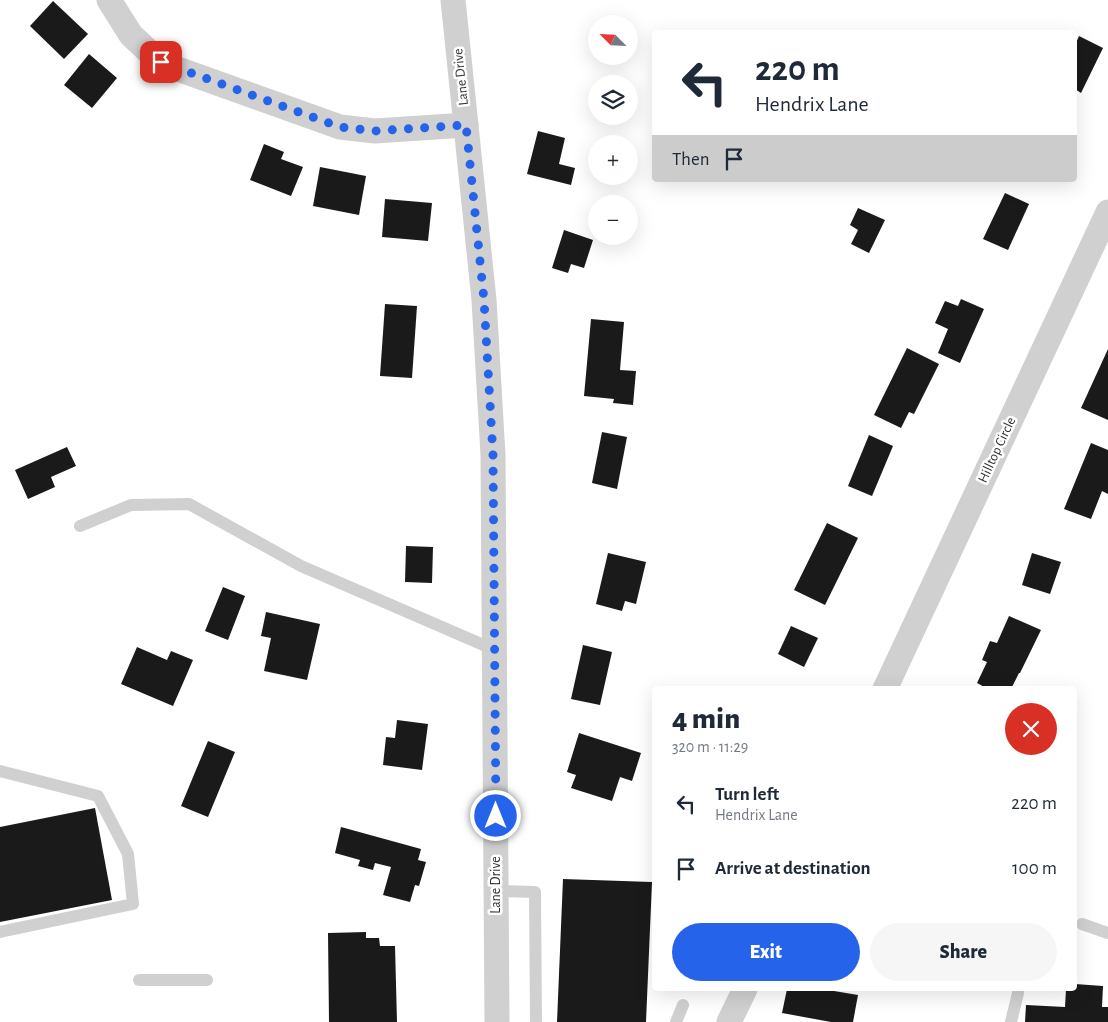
<!DOCTYPE html>
<meta charset="utf-8">
<style>
body{margin:0;font-family:"Alegreya Sans",sans-serif;background:#f6f6f7;color:#1f2937;height:100vh;display:flex;flex-direction:column;font-size:19px;white-space:nowrap}
*{box-sizing:border-box;margin:0}
p{font-size:16px;color:#747a83}
.icon{flex:none;width:28px;height:28px;fill:none;stroke:currentColor;stroke-width:2;stroke-linecap:round;stroke-linejoin:round}
.map{position:relative;flex:1;overflow:hidden}
.sheet{position:absolute;left:652px;top:686px;width:425px;height:305px;display:flex;flex-direction:column;background:#fff;border-radius:5px;box-shadow:0 5px 20px #0002}
.sheet>*{flex:none}
.top-card{position:absolute;left:652px;top:30px;width:425px;height:152px;border-radius:5px;box-shadow:0 5px 20px #0002;background:#fff;color:#1f2937;overflow:hidden}
.needle{width:32px;rotate:294deg}
.buttons{position:absolute;left:588px;top:15px;display:grid;gap:10px}
.buttons a{display:grid;place-items:center;width:50px;height:50px;border-radius:50%;background:#fff;box-shadow:0 5px 20px #0002;font-size:25px}
.pin{position:absolute;display:grid;place-items:center;width:42px;height:42px;color:#fff;margin:-21px;border-radius:10px;box-shadow:0 2px 8px #0006}
.me{position:absolute;width:55px;margin:-28px;rotate:0deg;stroke-linejoin:round;filter:drop-shadow(0 0 4px #0008)}
.turn{display:flex;align-items:center;gap:18px;height:105px;padding:0 20px;font-size:22px}
.turn .icon{width:65px;height:65px;stroke-width:2.5}
.turn b{display:block;font-size:35px;line-height:42px}
.then{display:flex;align-items:center;height:48px;padding:0 20px;background:#0003;gap:10px;font-size:19px}
.round{display:grid;place-items:center;flex:none;width:52px;height:52px;border-radius:26px;background:#f6f6f7}
.overview{display:flex;align-items:center;justify-content:space-between;height:85px;padding:0 20px}
h1{font-size:30px;font-weight:800;line-height:38px}
.button{display:flex;gap:10px;margin-top:auto;padding:10px 20px}
.button a{flex:1;height:58px;border-radius:30px;background:#2563eb;color:#fff;font-size:20px;font-weight:800;line-height:58px;text-align:center}
.button a+a{background:#f6f6f7;color:#1f2937}
ul{padding:0;list-style:none}
li{display:flex;align-items:center;gap:15px;height:65px;padding:0 20px}
li div{flex:1}
li b{display:block;font-size:19px}
li em{font-style:normal}
.map>svg:first-child{display:block}
.building{fill:#1a1a1a}
.lines{fill:none;stroke-linecap:round;stroke-linejoin:round}
.service{stroke:#d0d0d0;stroke-width:12}
.minor{stroke:#d0d0d0;stroke-width:25}
.route{stroke:#2563eb;stroke-width:9;stroke-dasharray:0 16.2}
.labels{text-anchor:middle;dominant-baseline:central;stroke-width:5;stroke-linejoin:round;paint-order:stroke}
.street-label{font-size:14px;fill:#333;stroke:#fff}
</style>
<div class="map">
<svg width="1108" height="1022" viewBox="0 0 1108 1022">
<rect width="100%" height="100%" fill="#fff"/>
<g class="building">
<path d="M 53,1 L 88,34 L 64,59 L 30,26 Z"/>
<path d="M 1079,36 L 1103,48 L 1081,93 L 1075,89 L 1075,45 Z"/>
<path d="M 89,54 L 117,78 L 92,108 L 64,85 Z"/>
<path d="M 538,131 L 565,138 L 559,164 L 575,168 L 571,185 L 527,174 Z"/>
<path d="M 264,144 L 284,152 L 281,159 L 303,167 L 291,196 L 250,180 Z"/>
<path d="M 320,167 L 366,176 L 359,215 L 313,206 Z"/>
<path d="M 1005,193 L 1029,204 L 1008,250 L 983,239 Z"/>
<path d="M 385,199 L 432,203 L 428,241 L 382,237 Z"/>
<path d="M 858,208 L 885,220 L 869,253 L 851,244 L 858,230 L 850,225 Z"/>
<path d="M 564,230 L 593,240 L 584,268 L 571,264 L 568,273 L 552,268 Z"/>
<path d="M 961,299 L 984,309 L 960,363 L 938,353 L 948,329 L 935,323 L 945,301 L 958,306 Z"/>
<path d="M 385,304 L 417,306 L 412,378 L 380,376 Z"/>
<path d="M 591,319 L 624,322 L 620,370 L 636,371 L 633,405 L 613,403 L 614,399 L 584,396 Z"/>
<path d="M 907,348 L 939,364 L 914,414 L 909,412 L 901,428 L 874,415 Z"/>
<path d="M 1108,349 L 1108,420 L 1081,408 Z"/>
<path d="M 602,432 L 627,437 L 617,489 L 592,483 Z"/>
<path d="M 869,435 L 893,446 L 872,496 L 848,486 Z"/>
<path d="M 1091,443 L 1108,450 L 1108,494 L 1102,491 L 1091,519 L 1064,509 Z"/>
<path d="M 67,447 L 76,466 L 51,477 L 55,487 L 28,499 L 15,470 Z"/>
<path d="M 827,523 L 858,538 L 825,605 L 794,590 Z"/>
<path d="M 406,546 L 433,547 L 432,583 L 405,582 Z"/>
<path d="M 608,553 L 646,562 L 636,604 L 625,601 L 622,611 L 596,604 Z"/>
<path d="M 1032,553 L 1061,562 L 1050,594 L 1022,585 Z"/>
<path d="M 223,587 L 245,596 L 228,640 L 205,631 Z"/>
<path d="M 266,612 L 320,624 L 307,680 L 264,671 L 271,638 L 261,636 Z"/>
<path d="M 1009,616 L 1041,630 L 1020,673 L 1019,673 L 1011,689 L 988,689 L 977,683 L 987,662 L 982,660 L 990,641 L 997,643 Z"/>
<path d="M 791,626 L 818,638 L 804,667 L 778,654 Z"/>
<path d="M 583,645 L 612,652 L 600,705 L 571,699 Z"/>
<path d="M 137,647 L 167,660 L 171,651 L 193,660 L 173,706 L 121,684 Z"/>
<path d="M 397,720 L 428,724 L 422,770 L 383,765 L 386,737 L 395,738 Z"/>
<path d="M 579,733 L 641,753 L 632,781 L 620,777 L 612,801 L 571,788 L 576,775 L 567,772 Z"/>
<path d="M 208,741 L 235,752 L 208,817 L 181,806 Z"/>
<path d="M 95,808 L 112,900 L 0,922 L 0,827 Z"/>
<path d="M 341,827 L 421,849 L 418,860 L 426,862 L 419,886 L 415,885 L 410,902 L 383,895 L 391,867 L 375,863 L 373,870 L 358,866 L 360,860 L 335,853 Z"/>
<path d="M 563,879 L 652,882 L 646,1022 L 557,1022 Z"/>
<path d="M 366,932 L 366,938 L 379,938 L 380,946 L 395,946 L 397,1022 L 329,1022 L 328,933 Z"/>
<path d="M 1075,984 L 1103,986 L 1102,1007 L 1108,1007 L 1108,1022 L 1025,1022 L 1026,1005 L 1065,1007 L 1066,989 L 1075,989 Z"/>
<path d="M 787,989 L 822,989 L 858,995 L 853,1022 L 831,1022 L 782,1013 Z"/>
</g>
<g class="lines">
<g class="service">
<path d="M 80,526 L 131,505 L 189,504 L 301,566 L 495,650"/>
<path d="M 0,771 L 98,796 L 128,854 L 133,904 L 0,932"/>
<path d="M 497,891 L 535,892 L 536,1022"/>
<path d="M 1082,924 L 1108,933"/>
<path d="M 139,980 L 207,980"/>
<path d="M 676,1022 L 683,1005"/>
<path d="M 1011,1022 L 1018,993"/>
</g>
<g class="minor">
<path d="M 109,0 L 131,35 L 161,63 L 340,127 L 375,131 L 466,125"/>
<path d="M 453,0 L 484,300 L 493,455 L 497,1022"/>
<path d="M 885,689 L 1108,212"/>
<path d="M 729,1022 L 745,989"/>
</g>
</g>
<g class="lines">
<path class="route" d="M 161,62 L 340,127 L 375,131 L 466,125 L 484,300 L 493,455 L 496,816"/>
</g>
<g class="labels">
<g class="street-label">
<text transform="translate(461 77) rotate(-96)">Lane Drive</text>
<text transform="translate(997 450) rotate(-65)">Hilltop Circle</text>
<text transform="translate(496 885) rotate(-90)">Lane Drive</text>
</g>
</g>
</svg>
<div class="buttons">
<a><svg class="needle" viewBox="-14 -14 28 28"><path d="M0-13l5 13h-10z" fill="#e53935"/><path d="M0 13l5-13h-10z" fill="#747a83"/></svg></a>
<a><svg class="icon" aria-label="layers" viewBox="0 0 24 24"><path d="M12 4l9 5-9 5-9-5zM3 14l9 5 9-5"/></svg></a>
<a>+</a>
<a>−</a>
</div>
<div class="pin" style="left:161px;top:62px;background:#d93025"><svg class="icon" aria-label="arrive" viewBox="0 0 24 24"><path d="M6 21V4h12l-3 4 3 4H6"/></svg></div>
<svg class="me" style="left:496px;top:816px" viewBox="-20 -20 40 40"><circle r="17" fill="#2563eb" stroke="#fff" stroke-width="3"/><path d="M0-11L8 9 0 5-8 9z" fill="#fff"/></svg>
<div class="top-card">
<div class="turn"><svg class="icon" aria-label="left" viewBox="0 0 24 24"><path d="M17 20v-9H6M10 6l-5 5 5 5"/></svg><div><b>220 m</b>Hendrix Lane</div></div>
<div class="then">Then<svg class="icon" aria-label="arrive" viewBox="0 0 24 24"><path d="M6 21V4h12l-3 4 3 4H6"/></svg></div>
</div>
<section class="sheet">
<div class="overview"><div><h1>4 min</h1><p>320 m · 11:29</p></div><a class="round" style="background:#d93025;color:#fff"><svg class="icon" aria-label="close" viewBox="0 0 24 24"><path d="M6 6l12 12M18 6L6 18"/></svg></a></div>
<ul>
<li><svg class="icon" aria-label="left" viewBox="0 0 24 24"><path d="M17 20v-9H6M10 6l-5 5 5 5"/></svg><div><b>Turn left</b><p>Hendrix Lane</p></div><em>220 m</em></li>
<li><svg class="icon" aria-label="arrive" viewBox="0 0 24 24"><path d="M6 21V4h12l-3 4 3 4H6"/></svg><div><b>Arrive at destination</b></div><em>100 m</em></li>
</ul>
<div class="button"><a>Exit</a><a>Share</a></div>
</section>
</div>
